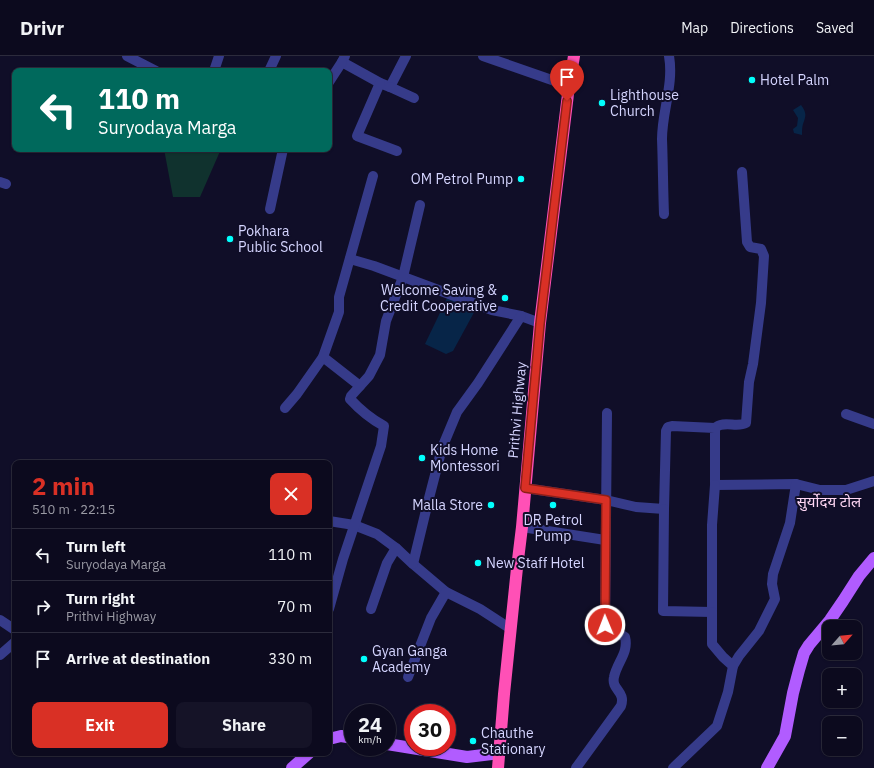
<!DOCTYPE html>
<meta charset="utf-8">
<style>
body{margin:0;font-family:"IBM Plex Sans","Noto Sans Devanagari",sans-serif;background:#151327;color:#f1f3f6;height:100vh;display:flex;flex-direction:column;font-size:15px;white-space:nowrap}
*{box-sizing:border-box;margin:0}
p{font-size:13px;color:#9a9aa4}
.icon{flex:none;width:22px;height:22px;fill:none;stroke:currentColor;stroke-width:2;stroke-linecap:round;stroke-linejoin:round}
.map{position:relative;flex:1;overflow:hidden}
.side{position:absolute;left:12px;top:404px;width:320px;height:296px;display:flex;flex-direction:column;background:#0c0a1e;border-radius:8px;box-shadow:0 1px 3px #0004,0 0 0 1px #2c2b3c}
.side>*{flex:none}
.hud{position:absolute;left:12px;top:12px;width:320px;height:84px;border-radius:8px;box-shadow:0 1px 3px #0004,0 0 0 1px #2c2b3c;background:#00695c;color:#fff;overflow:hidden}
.needle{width:26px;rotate:63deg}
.tools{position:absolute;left:822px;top:564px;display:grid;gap:8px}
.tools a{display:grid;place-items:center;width:40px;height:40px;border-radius:8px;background:#0c0a1e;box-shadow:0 1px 3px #0004,0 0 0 1px #2c2b3c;font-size:20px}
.speed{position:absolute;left:344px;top:648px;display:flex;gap:8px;font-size:20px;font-weight:700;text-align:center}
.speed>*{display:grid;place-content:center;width:52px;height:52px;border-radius:50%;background:#0c0a1e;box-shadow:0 1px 3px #0004,0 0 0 1px #2c2b3c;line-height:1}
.speed small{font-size:10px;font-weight:400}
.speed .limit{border:6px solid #d22;background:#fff;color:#111}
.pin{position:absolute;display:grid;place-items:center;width:34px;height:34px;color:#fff;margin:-41px -17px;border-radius:50% 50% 50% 0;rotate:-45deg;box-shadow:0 0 4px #0007}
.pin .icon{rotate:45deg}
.me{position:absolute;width:44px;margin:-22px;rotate:359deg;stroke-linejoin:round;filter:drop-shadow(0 0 3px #0008)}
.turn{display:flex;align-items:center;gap:14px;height:84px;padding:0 20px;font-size:18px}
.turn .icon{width:52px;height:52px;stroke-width:2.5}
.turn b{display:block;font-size:28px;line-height:34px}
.round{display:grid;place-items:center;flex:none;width:42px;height:42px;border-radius:8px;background:#151327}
.head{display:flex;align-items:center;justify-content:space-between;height:68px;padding:0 20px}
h1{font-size:24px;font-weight:700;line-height:30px;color:#d93025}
.button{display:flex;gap:8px;margin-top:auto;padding:8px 20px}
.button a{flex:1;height:46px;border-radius:8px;background:#d93025;color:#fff;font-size:16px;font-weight:700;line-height:46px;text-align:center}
.button a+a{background:#151327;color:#f1f3f6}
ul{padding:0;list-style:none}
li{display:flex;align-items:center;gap:12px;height:52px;padding:0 20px;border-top:1px solid #2c2b3c}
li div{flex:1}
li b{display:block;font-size:15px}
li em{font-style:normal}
header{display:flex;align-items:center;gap:24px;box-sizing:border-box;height:56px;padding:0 20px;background:#0c0a1e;border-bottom:1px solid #2c2b3c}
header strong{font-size:19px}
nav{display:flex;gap:22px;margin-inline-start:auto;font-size:14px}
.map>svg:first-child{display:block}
.green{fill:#10322e}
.water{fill:#072548}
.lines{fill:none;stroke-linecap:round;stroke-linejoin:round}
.minor{stroke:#363b8a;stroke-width:10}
.major{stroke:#b15cff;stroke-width:12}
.highway{stroke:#ff50b6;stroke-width:12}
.route-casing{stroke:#8d1f18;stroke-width:10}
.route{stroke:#d93025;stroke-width:7}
.poi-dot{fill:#01fffd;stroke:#100e28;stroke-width:1.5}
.labels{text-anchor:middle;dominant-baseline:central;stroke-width:4;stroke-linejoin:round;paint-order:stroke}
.poi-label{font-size:14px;fill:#d5d5ff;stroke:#100e28;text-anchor:start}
.street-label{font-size:14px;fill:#d5d5ff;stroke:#100e28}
.neighbourhood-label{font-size:15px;fill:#ffd7f5;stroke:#100e28}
</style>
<header>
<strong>Drivr</strong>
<nav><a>Map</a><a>Directions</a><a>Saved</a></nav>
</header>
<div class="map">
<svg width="874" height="712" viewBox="0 0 874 712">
<rect width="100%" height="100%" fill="#100e28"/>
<path class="green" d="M 164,93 L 221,93 L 200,141 L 173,141 Z"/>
<g class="water">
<path d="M 801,49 C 807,57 806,60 803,68 C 802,71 802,75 802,79 L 794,77 L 793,73 L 797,70 L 798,62 L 793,54 Z"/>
<path d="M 449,238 L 477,251 L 453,295 L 446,298 L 425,288 Z"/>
</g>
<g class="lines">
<g class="minor">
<path d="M 127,0 L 156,15"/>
<path d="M 345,0 L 342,6 L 380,27 L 390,31 L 406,0"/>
<path d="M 483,0 L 569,30"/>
<path d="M 214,15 L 219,0"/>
<path d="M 269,15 L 276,0"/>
<path d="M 329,26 L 342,6"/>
<path d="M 380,27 L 357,80 L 397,95"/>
<path d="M 390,31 L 414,42"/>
<path d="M 0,126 L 6,128"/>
<path d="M 270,153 L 283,93"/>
<path d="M 664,158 C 663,133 663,108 662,83 C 662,55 674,28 669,0"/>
<path d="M 350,203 L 374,210 L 492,254 L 521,260 L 540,267"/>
<path d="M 323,301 L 360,330"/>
<path d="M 285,352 L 297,338 L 323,301 L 339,256 L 339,241 L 373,120"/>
<path d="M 846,358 L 874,368"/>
<path d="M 715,372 C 723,364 737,372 746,367 L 749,326 L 753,308 L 761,247 L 764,200 L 761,193 L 750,191 L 747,186 L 742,116"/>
<path d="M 525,432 L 606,444 L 636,451 L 664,453 L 666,375 L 668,371 L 672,370 L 715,372 L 715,429 L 796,428 L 820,434 L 846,434 L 874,425"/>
<path d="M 664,453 L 663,555 L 712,556 L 712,469 L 715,429"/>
<path d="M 329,465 L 354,469 L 377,478 L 396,492 L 413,508 L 446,536 L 480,553 L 511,573"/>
<path d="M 522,471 L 605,484"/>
<path d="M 413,508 L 428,446 L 442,392 L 457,356 L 478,327 L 521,260"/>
<path d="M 329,553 L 343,503 L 381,390 L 384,370 C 371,363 361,355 350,343 L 351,340 L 369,320 L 380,299 L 386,265 L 403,221 L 420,149"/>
<path d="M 371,553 L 387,507 L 396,492"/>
<path d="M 0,564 L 15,574"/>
<path d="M 0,599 L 15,586"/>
<path d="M 733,610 L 739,600 L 759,575 L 775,543 L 772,528 L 773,518 L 790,467 L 796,428"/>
<path d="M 408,621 L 431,562 L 446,536"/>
<path d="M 576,712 L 621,650 C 626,635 611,634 614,621 C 617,606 629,597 625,581 L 605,569 L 607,357"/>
<path d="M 673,712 L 717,670 L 728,636 L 733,610 L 723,601 L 712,588 L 712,556"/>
</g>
<g class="major">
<path d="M 329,683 L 341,680 L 353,682"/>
<path d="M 387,688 L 467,701 L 500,697"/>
<path d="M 292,712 L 309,697"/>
<path d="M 767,712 L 785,680 L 793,637 L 799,614 L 804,597 L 809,589 L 830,564 L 843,545 L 859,520 L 874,502"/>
</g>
<path class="highway" d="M 498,712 L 504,638 L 517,512 L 522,471 L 540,267 L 569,30 L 574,0"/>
</g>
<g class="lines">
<defs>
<path id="route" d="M 567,45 L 540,268 L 525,432 L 606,444 L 605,569"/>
</defs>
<use href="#route" class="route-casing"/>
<use href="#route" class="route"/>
</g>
<g class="poi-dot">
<circle cx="752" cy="24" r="4"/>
<circle cx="602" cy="47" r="4"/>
<circle cx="521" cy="123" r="4"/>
<circle cx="230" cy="183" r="4"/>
<circle cx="505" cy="242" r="4"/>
<circle cx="422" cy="402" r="4"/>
<circle cx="491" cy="449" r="4"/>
<circle cx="553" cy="449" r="4"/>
<circle cx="478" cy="507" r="4"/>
<circle cx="364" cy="603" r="4"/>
<circle cx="473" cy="685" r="4"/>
</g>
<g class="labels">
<g class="poi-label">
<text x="760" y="24">Hotel Palm</text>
<text x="610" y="39">Lighthouse<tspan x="610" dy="16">Church</tspan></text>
<text x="513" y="123" text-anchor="end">OM Petrol Pump</text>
<text x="238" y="175">Pokhara<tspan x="238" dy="16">Public School</tspan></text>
<text x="497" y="234" text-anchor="end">Welcome Saving &amp;<tspan x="497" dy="16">Credit Cooperative</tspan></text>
<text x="430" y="394">Kids Home<tspan x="430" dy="16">Montessori</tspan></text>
<text x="483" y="449" text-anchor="end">Malla Store</text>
<text x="553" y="464" text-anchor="middle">DR Petrol<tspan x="553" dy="16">Pump</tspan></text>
<text x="486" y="507">New Staff Hotel</text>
<text x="372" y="595">Gyan Ganga<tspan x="372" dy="16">Academy</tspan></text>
<text x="481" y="677">Chauthe<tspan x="481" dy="16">Stationary</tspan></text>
</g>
<g class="street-label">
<text transform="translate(517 354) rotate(-85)">Prithvi Highway</text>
</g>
<g class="neighbourhood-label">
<text x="829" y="445">सुर्योदय टोल</text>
</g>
</g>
</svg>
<div class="tools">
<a><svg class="needle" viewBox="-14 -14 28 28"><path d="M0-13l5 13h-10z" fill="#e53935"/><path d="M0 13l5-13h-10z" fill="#9a9aa4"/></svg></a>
<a>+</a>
<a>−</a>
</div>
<div class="speed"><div>24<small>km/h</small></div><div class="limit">30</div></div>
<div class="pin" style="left:567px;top:45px;background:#d93025"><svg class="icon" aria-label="arrive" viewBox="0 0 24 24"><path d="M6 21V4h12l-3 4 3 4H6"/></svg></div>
<svg class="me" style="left:605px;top:569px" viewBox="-20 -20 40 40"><circle r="17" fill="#d93025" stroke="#fff" stroke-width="3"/><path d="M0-11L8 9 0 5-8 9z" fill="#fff"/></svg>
<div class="hud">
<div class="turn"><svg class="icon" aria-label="left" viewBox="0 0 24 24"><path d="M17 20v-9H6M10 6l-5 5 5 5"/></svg><div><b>110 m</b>Suryodaya Marga</div></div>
</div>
<section class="side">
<div class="head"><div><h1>2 min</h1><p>510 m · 22:15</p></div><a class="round" style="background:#d93025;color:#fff"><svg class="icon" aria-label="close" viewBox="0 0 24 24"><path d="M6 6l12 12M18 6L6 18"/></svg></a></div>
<ul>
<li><svg class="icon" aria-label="left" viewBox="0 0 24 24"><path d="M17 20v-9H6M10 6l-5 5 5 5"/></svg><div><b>Turn left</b><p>Suryodaya Marga</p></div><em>110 m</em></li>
<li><svg class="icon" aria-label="right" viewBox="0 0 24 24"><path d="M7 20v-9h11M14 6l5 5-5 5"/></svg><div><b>Turn right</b><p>Prithvi Highway</p></div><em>70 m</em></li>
<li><svg class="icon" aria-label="arrive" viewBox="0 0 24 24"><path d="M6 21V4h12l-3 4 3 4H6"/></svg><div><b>Arrive at destination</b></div><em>330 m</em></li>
</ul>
<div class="button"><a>Exit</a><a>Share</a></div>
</section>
</div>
